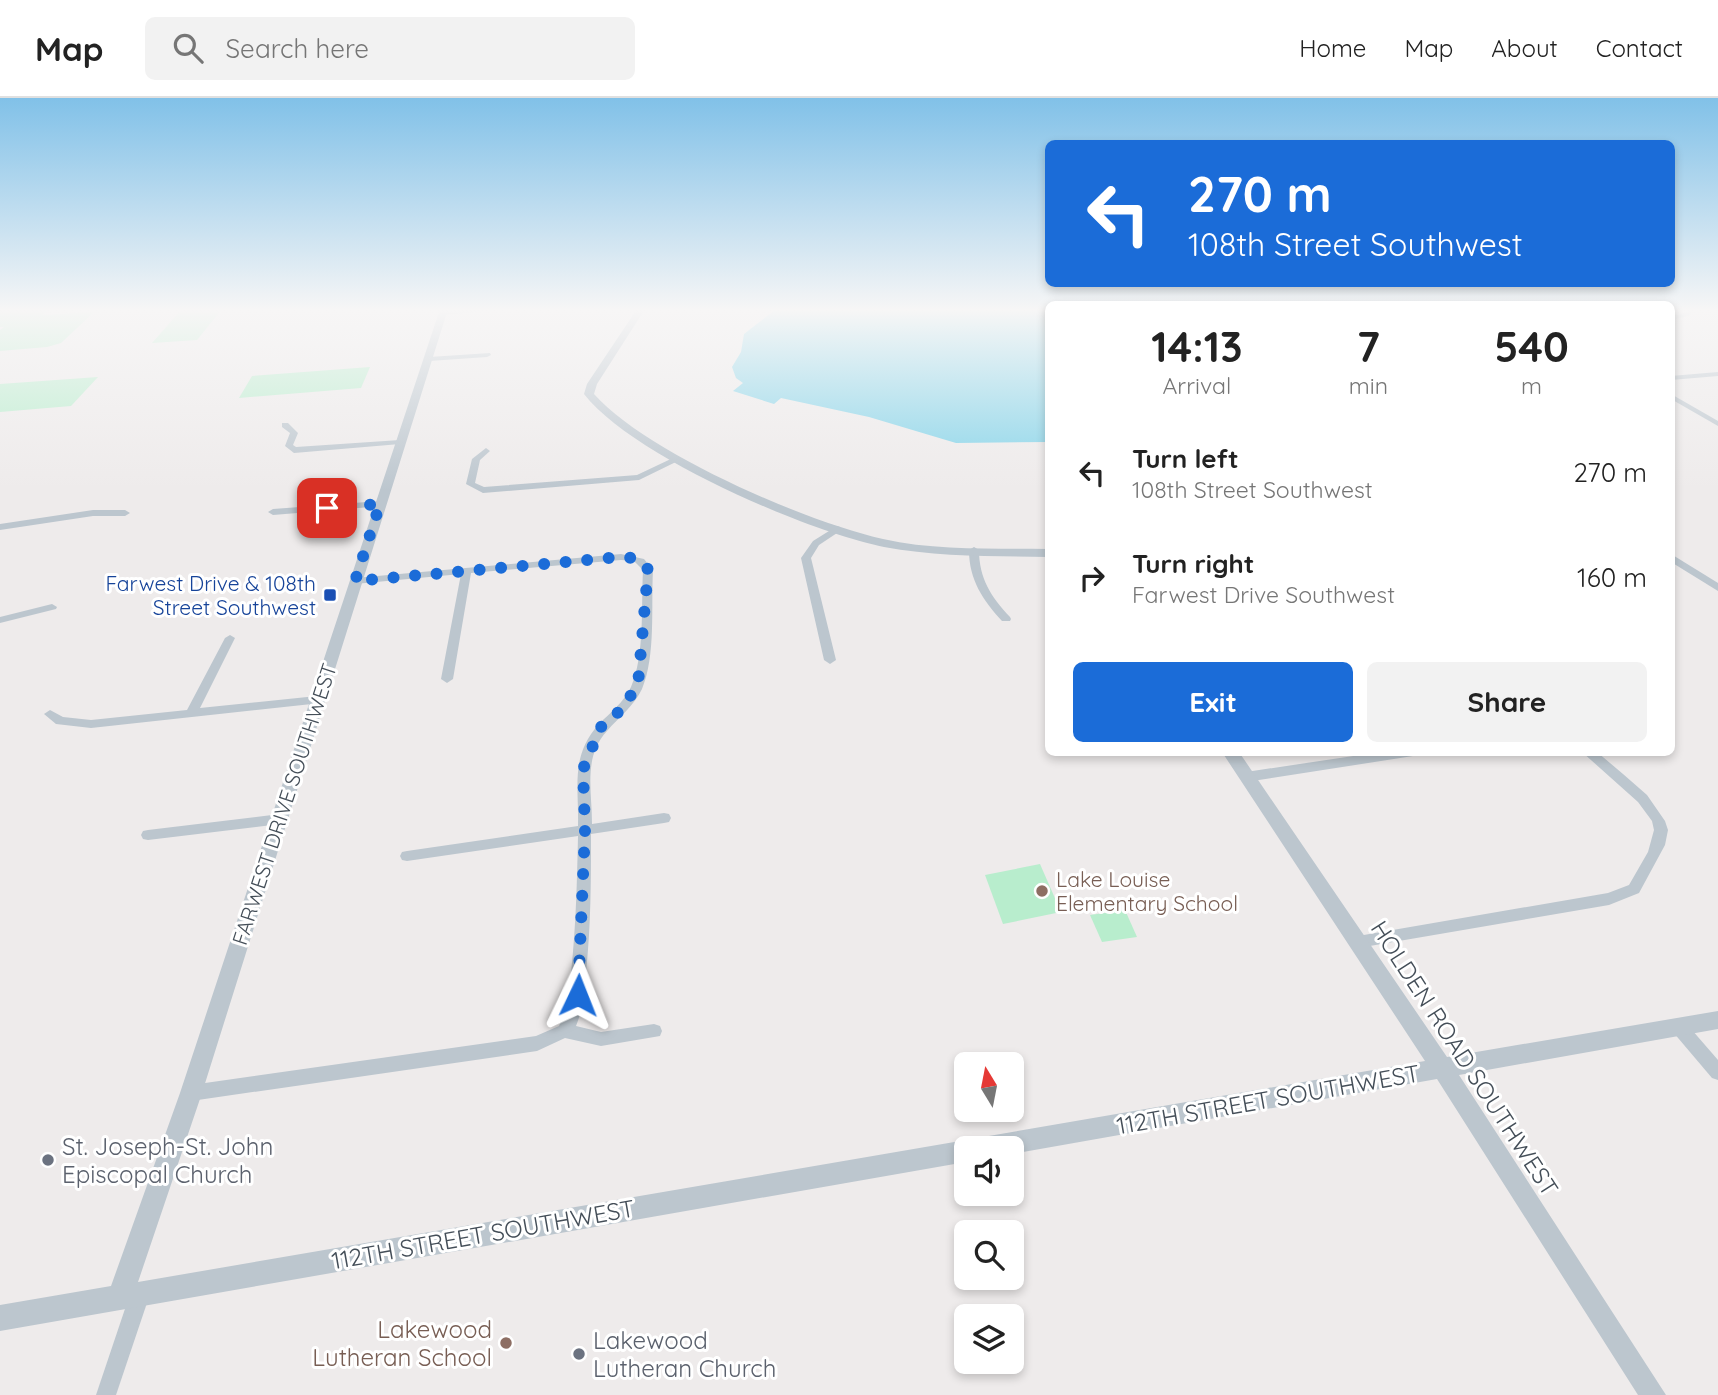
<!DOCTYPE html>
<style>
body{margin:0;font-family:Quicksand,sans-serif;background:#f2f2f2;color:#222;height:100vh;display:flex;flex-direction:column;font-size:26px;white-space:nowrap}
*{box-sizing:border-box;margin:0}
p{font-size:23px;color:#767676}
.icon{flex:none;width:38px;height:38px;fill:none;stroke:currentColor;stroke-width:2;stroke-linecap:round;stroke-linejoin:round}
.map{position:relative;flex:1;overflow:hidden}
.details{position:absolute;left:1045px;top:203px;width:630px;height:455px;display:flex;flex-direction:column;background:#fff;border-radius:10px;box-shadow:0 4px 10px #0003}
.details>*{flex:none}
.guide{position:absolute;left:1045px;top:42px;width:630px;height:147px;border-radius:10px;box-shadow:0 4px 10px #0003;background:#1b6cd8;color:#fff;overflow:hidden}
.needle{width:46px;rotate:350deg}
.fabs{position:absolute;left:954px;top:954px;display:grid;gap:14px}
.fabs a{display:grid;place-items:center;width:70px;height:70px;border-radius:10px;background:#fff;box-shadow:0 4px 10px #0003;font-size:35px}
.pin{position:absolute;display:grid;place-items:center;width:60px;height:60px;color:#fff;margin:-30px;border-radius:14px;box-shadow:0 4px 10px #0006}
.me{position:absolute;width:77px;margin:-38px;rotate:2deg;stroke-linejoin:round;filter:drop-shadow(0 0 5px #0008)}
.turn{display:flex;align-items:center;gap:24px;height:147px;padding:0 28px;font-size:32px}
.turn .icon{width:91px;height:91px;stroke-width:2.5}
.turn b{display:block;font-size:49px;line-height:60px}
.eta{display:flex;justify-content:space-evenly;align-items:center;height:119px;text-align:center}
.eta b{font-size:42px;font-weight:700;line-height:49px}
.button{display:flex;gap:14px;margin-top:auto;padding:14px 28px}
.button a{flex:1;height:80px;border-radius:10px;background:#1b6cd8;color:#fff;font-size:28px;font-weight:700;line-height:80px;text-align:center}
.button a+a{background:#f2f2f2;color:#222}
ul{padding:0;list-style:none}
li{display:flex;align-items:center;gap:21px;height:105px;padding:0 28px}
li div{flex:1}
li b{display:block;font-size:26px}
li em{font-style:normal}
header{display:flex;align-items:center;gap:42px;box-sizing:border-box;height:98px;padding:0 35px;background:#fff;border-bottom:2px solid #e0e0e0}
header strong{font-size:33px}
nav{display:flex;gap:38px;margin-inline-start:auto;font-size:24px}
.search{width:490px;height:63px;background:#f2f2f2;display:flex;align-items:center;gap:18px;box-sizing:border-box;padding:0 24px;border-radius:10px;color:#767676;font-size:26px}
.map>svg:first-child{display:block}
.green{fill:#b8edcd}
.water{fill:#86d4e9}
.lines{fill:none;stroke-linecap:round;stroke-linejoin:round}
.minor{fill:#bcc6ce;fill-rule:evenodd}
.tertiary{fill:#bcc6ce;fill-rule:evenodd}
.route{stroke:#1b6cd8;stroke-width:12;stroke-dasharray:0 21.6}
.transit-dot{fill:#1a4fb4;stroke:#fff;stroke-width:2.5}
.education-dot{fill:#8d6e63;stroke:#fff;stroke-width:2.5}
.worship-dot{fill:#6b7280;stroke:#fff;stroke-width:2.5}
.labels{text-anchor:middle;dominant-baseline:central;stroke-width:6;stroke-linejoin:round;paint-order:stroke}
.transit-label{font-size:21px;fill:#164399;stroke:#fff;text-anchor:end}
.street-label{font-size:21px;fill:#444e58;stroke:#fff}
.education-label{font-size:21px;fill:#785e54;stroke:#fff;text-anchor:start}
.near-street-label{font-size:24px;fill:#444e58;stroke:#fff}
.near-worship-label{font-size:24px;fill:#5b616d;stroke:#fff;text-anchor:start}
.near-education-label{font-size:24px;fill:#785e54;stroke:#fff;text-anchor:end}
</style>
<header>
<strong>Map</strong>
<div class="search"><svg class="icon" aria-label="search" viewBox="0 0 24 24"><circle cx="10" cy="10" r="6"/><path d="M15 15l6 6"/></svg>Search here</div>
<nav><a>Home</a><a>Map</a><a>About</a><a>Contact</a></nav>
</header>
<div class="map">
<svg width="1718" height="1297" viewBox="0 0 1718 1297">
<rect width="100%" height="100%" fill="#eeebeb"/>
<g class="green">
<path d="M 0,211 L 48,211 L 43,217 L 94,214 L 61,245 L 47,249 L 0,253 L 0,232 L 4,229 L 0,229 Z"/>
<path d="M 182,211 L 222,211 L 197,242 L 152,245 Z"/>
<path d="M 370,269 L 361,290 L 239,300 L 252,278 Z"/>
<path d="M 98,279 L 71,308 L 0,314 L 0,286 Z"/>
<path d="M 1040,766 L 1061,814 L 1003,826 L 985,777 Z"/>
<path d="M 1125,812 L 1137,839 L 1102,844 L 1090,817 Z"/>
</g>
<path class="water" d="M 776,211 L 1048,211 L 1048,344 L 956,345 L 869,319 L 781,300 L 774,306 L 733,293 L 743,285 L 736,280 L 732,269 L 741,254 L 744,236 Z"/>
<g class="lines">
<g class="minor">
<path d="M 468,211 L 507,211 L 443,217 L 440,215 L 443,213 Z"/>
<path d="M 1688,211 L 1695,211 L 1688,218 L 1671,222 L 1671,218 L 1684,215 Z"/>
<path d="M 490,255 L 491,257 L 487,259 L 429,263 L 425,261 L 429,259 Z"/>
<path d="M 1718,274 L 1718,278 L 1671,282 L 1671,278 Z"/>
<path d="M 1671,296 L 1718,323 L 1718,328 L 1671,301 Z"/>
<path d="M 282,325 L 288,325 L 298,335 L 293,347 L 296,349 L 400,342 L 404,344 L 400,346 L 294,355 L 285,348 L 290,335 L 282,329 Z"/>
<path d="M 486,350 L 490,353 L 480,362 L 475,385 L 484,389 L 637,377 L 675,359 L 682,361 L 639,382 L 483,395 L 466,386 L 472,361 Z"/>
<path d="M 380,403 L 385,406 L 383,408 L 273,417 L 268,414 L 273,411 Z"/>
<path d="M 93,412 L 125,412 L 130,415 L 125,418 L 93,418 L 0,432 L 0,426 Z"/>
<path d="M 837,428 L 840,429 L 840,433 L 819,447 L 811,460 L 836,562 L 830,566 L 824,562 L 801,460 L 813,443 Z"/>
<path d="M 974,449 L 979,452 C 979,480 991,499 1010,519 L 1011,521 L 1010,523 L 1002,523 C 983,502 969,482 969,452 Z"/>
<path d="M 621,456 L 644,461 L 653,472 C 651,508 656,558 642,591 C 634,608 619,619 607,633 C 583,659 592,692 592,726 L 664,715 L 669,716 L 671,720 L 669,724 L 664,725 L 591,736 C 591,782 591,828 586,874 C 585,892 583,911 576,928 L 601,934 L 654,926 L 660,928 L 662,933 L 660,938 L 601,948 L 565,940 L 537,953 L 191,1003 L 185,1001 L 183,995 L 185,989 L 191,987 L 536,938 L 559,928 C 567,911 569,893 571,875 C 576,829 577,783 578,738 L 407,763 L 402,762 L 400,758 L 402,754 L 407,753 L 578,728 C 579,688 570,658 599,626 C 610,615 624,604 631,589 C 645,557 641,508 643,472 L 634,463 L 621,462 L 471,475 L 453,581 L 447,585 L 441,581 L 461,476 L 355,486 L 350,483 L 355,480 Z"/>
<path d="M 1671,456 L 1718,485 L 1718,493 L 1671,464 Z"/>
<path d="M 52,506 L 57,509 L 56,511 L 0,525 L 0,519 Z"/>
<path d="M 230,537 L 235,540 L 200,610 L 317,598 L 323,602 L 321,605 L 91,630 L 56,626 L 44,616 L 50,612 L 63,619 L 91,622 L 187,612 L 225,540 Z"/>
<path d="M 1380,654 L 1419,654 L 1413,658 L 1246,684 L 1242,682 L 1240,679 L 1242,676 L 1246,674 Z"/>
<path d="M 1582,654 L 1597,654 L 1623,676 L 1647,697 L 1665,723 L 1668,732 L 1665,747 L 1639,795 L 1609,807 L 1358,850 L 1353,848 L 1351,844 L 1353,840 L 1358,838 L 1608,795 L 1629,787 L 1648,754 L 1654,732 L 1652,723 L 1638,704 Z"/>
<path d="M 280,716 L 285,717 L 287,721 L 285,725 L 280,726 L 148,742 L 143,741 L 141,737 L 143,733 L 148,732 Z"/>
<path d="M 1679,922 L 1685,924 L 1718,962 L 1718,982 L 1712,980 L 1673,934 L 1671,929 L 1673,924 Z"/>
<path d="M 140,1186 L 147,1189 L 150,1196 L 116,1297 L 96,1297 L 130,1196 L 133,1189 Z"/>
</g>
<g class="tertiary">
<path d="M 440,211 L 448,211 L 202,995 L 138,1184 L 966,1042 L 974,1045 L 983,1039 L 1425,963 L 1222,654 L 1239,654 L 1447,959 L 1718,913 L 1718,931 L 1459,977 L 1666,1297 L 1638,1297 L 1437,981 L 1012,1056 L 1012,1050 L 966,1050 L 966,1064 L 0,1233 L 0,1207 L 111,1188 L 180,995 Z"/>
<path d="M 637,211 L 645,211 L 597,286 L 594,296 C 645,354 806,424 883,441 C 936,453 994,450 1048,451 L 1048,459 C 994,458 937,459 884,449 C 806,433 632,358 584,296 L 587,286 Z"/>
</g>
</g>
<linearGradient id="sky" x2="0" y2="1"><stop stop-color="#81c1e8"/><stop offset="0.54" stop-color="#f7f6f6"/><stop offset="1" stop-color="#f7f6f6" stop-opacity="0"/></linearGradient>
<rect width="1718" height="393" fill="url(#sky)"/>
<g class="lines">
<path class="route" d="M 327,410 L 380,406 L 355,483 L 621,459 C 633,460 644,460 648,472 L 638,586 L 622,611 L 601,629 L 583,671 L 585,732 L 578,897"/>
</g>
<rect class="transit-dot" x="323" y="490" width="14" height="14" rx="3.5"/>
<g class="education-dot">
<circle cx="1042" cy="793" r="7"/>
<circle cx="506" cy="1245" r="7"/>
</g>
<g class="worship-dot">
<circle cx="48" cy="1062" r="7"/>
<circle cx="579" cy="1256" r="7"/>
</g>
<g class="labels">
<g class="transit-label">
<text x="316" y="485">Farwest Drive &amp; 108th<tspan x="316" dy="24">Street Southwest</tspan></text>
</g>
<g class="street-label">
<text transform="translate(284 706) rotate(-72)">FARWEST DRIVE SOUTHWEST</text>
</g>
<g class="education-label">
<text x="1056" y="781">Lake Louise<tspan x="1056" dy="24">Elementary School</tspan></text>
</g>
<g class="near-street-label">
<text transform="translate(1465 960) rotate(57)">HOLDEN ROAD SOUTHWEST</text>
<text transform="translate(1268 1001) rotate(-10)">112TH STREET SOUTHWEST</text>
<text transform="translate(483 1136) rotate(-10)">112TH STREET SOUTHWEST</text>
</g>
<g class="near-worship-label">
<text x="62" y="1048">St. Joseph-St. John<tspan x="62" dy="28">Episcopal Church</tspan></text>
<text x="593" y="1242">Lakewood<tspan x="593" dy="28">Lutheran Church</tspan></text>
</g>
<g class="near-education-label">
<text x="492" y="1231">Lakewood<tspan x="492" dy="28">Lutheran School</tspan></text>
</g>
</g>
</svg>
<div class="fabs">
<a><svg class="needle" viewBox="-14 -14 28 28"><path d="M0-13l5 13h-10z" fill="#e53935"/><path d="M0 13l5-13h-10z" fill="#767676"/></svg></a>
<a><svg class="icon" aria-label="sound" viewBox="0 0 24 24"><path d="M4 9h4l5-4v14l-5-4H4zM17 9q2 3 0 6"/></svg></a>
<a><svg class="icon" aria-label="search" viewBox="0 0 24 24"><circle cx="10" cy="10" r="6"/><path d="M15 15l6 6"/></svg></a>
<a><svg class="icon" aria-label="layers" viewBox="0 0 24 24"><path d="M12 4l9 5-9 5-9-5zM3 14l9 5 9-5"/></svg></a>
</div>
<div class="pin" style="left:327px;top:410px;background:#d93025"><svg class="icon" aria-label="arrive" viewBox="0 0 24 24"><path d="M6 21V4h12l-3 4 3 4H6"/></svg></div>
<svg class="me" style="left:578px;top:897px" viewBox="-20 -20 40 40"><path d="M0-17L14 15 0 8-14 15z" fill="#1b6cd8" stroke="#fff" stroke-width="4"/></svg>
<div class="guide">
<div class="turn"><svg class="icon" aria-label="left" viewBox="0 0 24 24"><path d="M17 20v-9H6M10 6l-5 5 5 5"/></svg><div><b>270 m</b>108th Street Southwest</div></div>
</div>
<section class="details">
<div class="eta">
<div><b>14:13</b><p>Arrival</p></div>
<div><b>7</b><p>min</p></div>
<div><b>540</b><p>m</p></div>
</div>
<ul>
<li><svg class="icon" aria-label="left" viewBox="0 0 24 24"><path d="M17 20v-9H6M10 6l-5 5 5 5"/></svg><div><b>Turn left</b><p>108th Street Southwest</p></div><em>270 m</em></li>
<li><svg class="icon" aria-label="right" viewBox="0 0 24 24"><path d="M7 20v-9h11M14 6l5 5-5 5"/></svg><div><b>Turn right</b><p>Farwest Drive Southwest</p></div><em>160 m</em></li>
</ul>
<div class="button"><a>Exit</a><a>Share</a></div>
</section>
</div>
